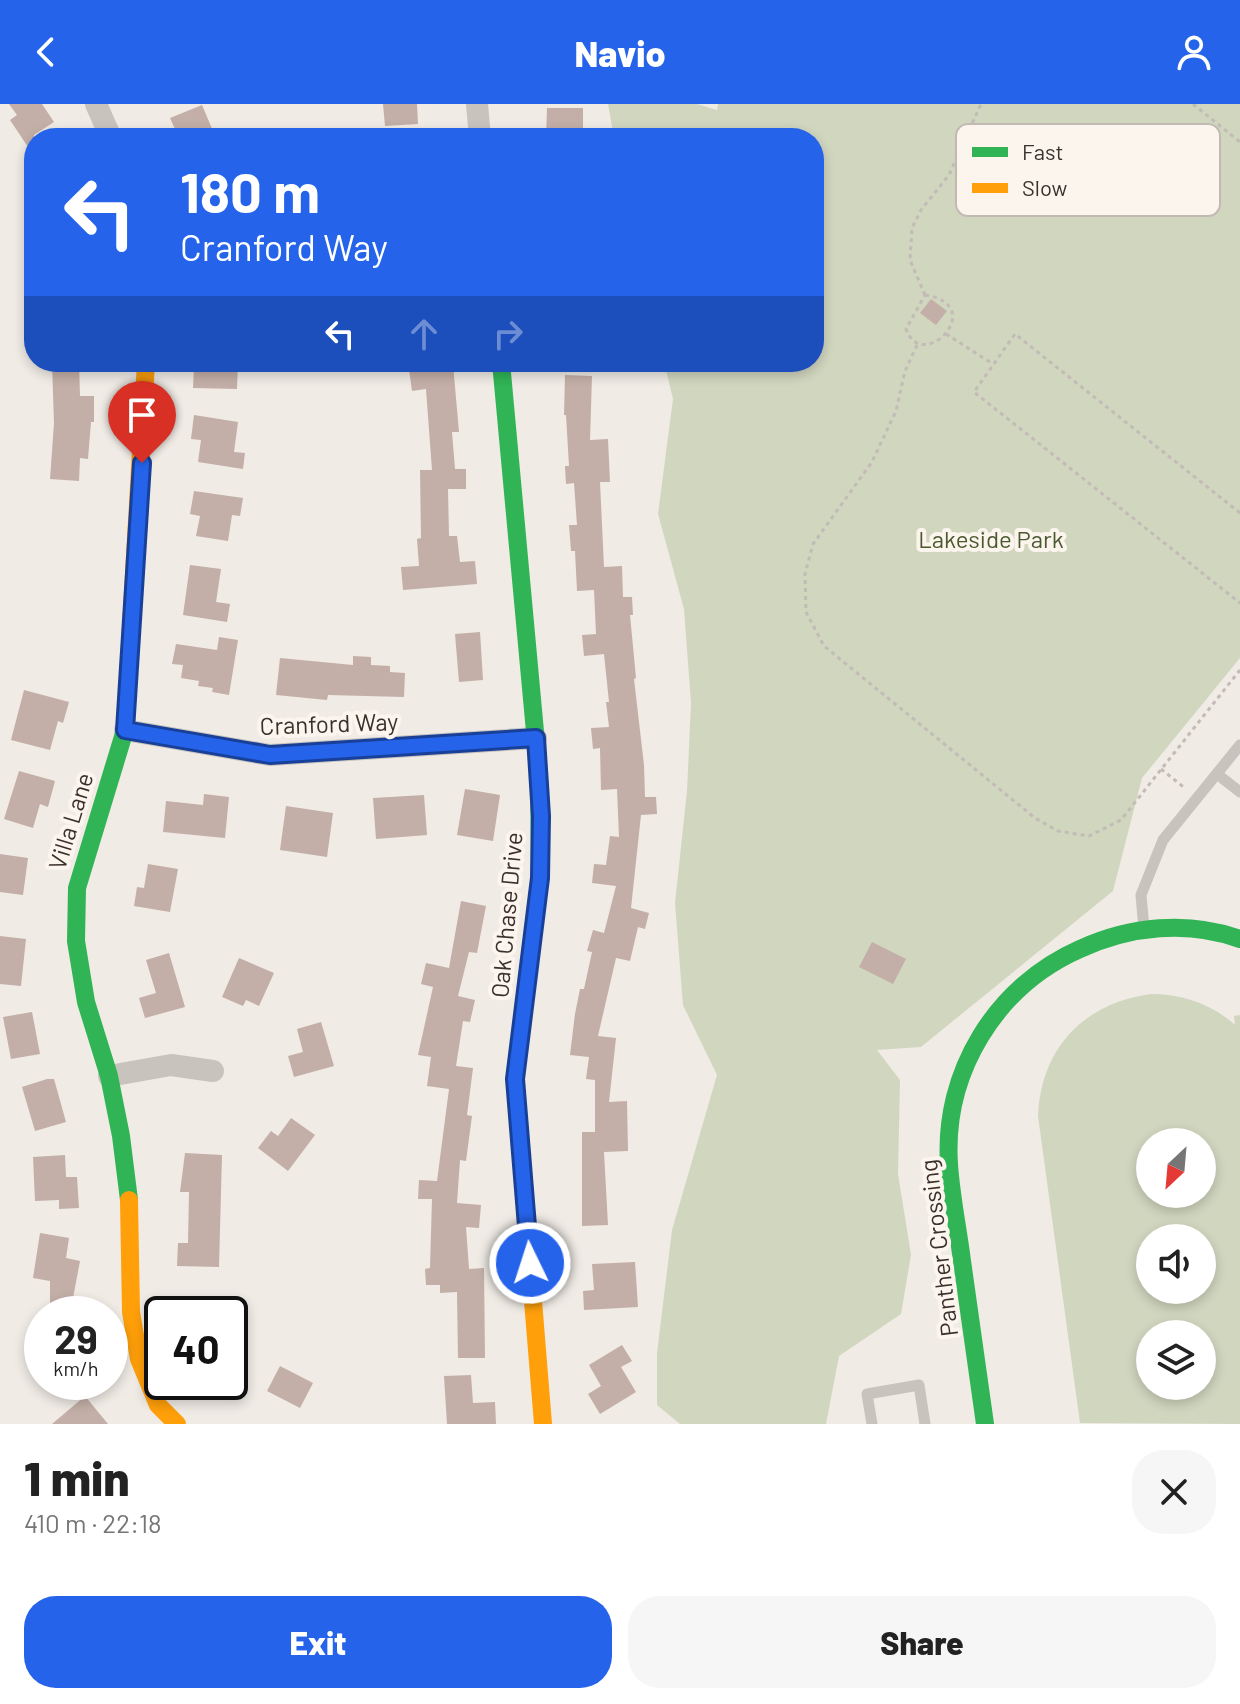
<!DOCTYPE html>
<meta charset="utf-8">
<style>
body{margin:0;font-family:Barlow,sans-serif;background:#f6f6f6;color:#222;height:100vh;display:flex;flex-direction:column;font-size:30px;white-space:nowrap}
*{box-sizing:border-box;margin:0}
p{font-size:26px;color:#767676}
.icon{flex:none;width:44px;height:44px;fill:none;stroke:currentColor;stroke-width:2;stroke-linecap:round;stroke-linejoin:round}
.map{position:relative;height:1320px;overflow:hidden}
.side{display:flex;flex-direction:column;background:#fff;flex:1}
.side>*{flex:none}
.banner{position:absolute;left:24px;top:24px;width:800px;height:244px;border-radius:32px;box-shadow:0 4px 12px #0003;background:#2563eb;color:#fff;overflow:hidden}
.needle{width:52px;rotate:206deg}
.fabs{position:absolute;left:1136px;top:1024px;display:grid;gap:16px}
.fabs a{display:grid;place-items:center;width:80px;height:80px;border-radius:50%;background:#fff;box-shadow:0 4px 12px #0003;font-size:40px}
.speed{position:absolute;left:24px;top:1192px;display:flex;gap:16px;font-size:40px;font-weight:700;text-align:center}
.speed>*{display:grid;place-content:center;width:104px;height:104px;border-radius:50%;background:#fff;box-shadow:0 4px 12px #0003;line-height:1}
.speed small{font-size:20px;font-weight:400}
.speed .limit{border:4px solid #111;border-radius:12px;background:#fff;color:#111}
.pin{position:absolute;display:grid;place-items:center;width:68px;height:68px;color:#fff;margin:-82px -34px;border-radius:50% 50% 50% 0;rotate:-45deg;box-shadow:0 0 8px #0007}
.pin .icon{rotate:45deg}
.me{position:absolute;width:88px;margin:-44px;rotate:356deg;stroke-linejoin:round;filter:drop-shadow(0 0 6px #0008)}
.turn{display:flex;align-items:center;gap:28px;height:168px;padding:0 24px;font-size:36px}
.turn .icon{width:104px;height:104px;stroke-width:2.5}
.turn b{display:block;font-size:56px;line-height:68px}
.lanes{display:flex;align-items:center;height:76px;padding:0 24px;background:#0003;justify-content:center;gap:40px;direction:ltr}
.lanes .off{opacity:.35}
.round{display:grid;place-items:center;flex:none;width:84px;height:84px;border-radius:32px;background:#f6f6f6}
.summary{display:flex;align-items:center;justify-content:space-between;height:136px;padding:0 24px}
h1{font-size:48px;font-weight:800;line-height:60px}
.button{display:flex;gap:16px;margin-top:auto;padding:16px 24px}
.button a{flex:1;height:92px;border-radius:32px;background:#2563eb;color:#fff;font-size:32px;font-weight:800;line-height:92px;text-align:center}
.button a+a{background:#f6f6f6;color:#222}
header{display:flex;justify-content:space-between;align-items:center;height:104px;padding:0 24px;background:#2563eb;color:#fff;font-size:36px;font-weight:800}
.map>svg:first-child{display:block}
.green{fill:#d1d6bf;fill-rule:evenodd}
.building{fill:#c3afa7}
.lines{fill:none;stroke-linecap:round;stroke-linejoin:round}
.path{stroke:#c2bbb6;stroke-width:3;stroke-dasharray:4 4;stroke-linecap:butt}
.lane{stroke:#c9c3be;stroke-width:11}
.street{stroke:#c9c3be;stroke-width:22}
.fast{stroke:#30b455;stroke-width:18}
.slow{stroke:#ff9f0a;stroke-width:18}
.route-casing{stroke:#184099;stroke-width:20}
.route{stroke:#2563eb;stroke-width:14}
.labels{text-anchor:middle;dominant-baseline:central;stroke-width:8;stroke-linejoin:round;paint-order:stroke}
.park-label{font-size:24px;fill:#4a5a2e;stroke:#fbf5ee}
.street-label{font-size:24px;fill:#3b302b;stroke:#fbf5ee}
.key{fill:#fbf5ee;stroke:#c1bab4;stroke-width:2}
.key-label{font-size:22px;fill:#3b302b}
</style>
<header><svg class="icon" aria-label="back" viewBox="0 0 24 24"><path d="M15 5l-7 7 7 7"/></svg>Navio<svg class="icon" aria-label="person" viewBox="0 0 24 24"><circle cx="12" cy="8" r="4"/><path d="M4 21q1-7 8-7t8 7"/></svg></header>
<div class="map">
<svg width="1240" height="1320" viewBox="0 0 1240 1320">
<rect width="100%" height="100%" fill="#f0ebe5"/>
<g class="green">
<path d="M 608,0 L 697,0 L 717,6 L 718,0 L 1240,0 L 1240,554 L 1142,674 L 1113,787 L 921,943 L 877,946 L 900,976 L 898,1070 L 911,1151 L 901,1210 L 839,1252 L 826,1320 L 680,1320 L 657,1301 L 657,1249 L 672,1126 L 717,971 L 683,901 L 675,799 L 687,687 L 691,599 L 684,505 L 658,410 L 673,295 L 664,258 L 814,258 L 814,34 L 614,34 Z"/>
<path d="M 1151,890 C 1182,890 1212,900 1235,921 L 1234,912 L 1240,911 L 1240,1320 L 1080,1319 L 1038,1012 C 1041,944 1084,899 1151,890 ZM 1150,1038 L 1202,1038 L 1202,1090 L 1150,1090 ZM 1150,1134 L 1202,1134 L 1202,1186 L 1150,1186 ZM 1150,1230 L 1202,1230 L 1202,1282 L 1150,1282 Z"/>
</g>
<g class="building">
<path d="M 9,0 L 42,0 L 54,18 L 34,31 L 34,52 L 10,16 L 17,11 Z"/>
<path d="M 383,0 L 417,0 L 418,20 L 385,22 Z"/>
<path d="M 202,1 L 216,34 L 179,34 L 170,14 Z"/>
<path d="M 547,4 L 583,4 L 583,34 L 546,34 Z"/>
<path d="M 931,195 L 947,207 L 936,221 L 920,209 Z"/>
<path d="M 205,258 L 238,258 L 237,285 L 193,284 L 194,263 L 205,263 Z"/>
<path d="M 408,258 L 438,258 L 438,262 L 453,260 L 459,328 L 452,328 L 455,365 L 466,365 L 466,385 L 448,385 L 449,432 L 457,432 L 460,458 L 475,457 L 477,480 L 403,486 L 401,463 L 419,462 L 417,435 L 421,434 L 420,366 L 432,366 L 426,285 L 412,287 Z"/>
<path d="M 52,259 L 79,259 L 80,292 L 94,292 L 94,318 L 91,318 L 88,355 L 80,354 L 79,377 L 50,375 L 54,319 Z"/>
<path d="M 565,271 L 592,272 L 590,336 L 608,335 L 610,378 L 600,378 L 604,463 L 622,462 L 623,493 L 632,493 L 633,511 L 630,511 L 636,574 L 634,575 L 644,661 L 645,693 L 656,693 L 657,710 L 641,711 L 631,804 L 649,809 L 645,825 L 638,823 L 630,857 L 616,854 L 598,932 L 616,934 L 609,998 L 627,997 L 628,1047 L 604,1048 L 608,1121 L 582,1122 L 582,1028 L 595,1028 L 595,976 L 586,975 L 589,953 L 570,951 L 575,910 L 580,885 L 584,885 L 592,848 L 587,847 L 593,826 L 604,829 L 616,782 L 592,779 L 594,760 L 606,761 L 610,732 L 619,733 L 617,685 L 601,686 L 600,644 L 593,645 L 591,624 L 609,623 L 606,598 L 609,598 L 604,550 L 584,552 L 582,531 L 596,530 L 594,486 L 577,487 L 575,447 L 571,447 L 569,421 L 577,421 L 574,379 L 566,380 L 565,362 L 569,362 L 566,311 L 564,311 Z"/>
<path d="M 194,311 L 238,318 L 234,348 L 245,349 L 243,365 L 198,358 L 201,336 L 191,335 Z"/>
<path d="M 194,387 L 243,394 L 240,412 L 232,411 L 228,437 L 196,432 L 200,412 L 190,410 Z"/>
<path d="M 190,461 L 221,465 L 216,498 L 230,500 L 227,518 L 183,511 Z"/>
<path d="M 480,528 L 483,576 L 459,578 L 455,530 Z"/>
<path d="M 219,533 L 238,536 L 229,591 L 212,588 L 213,584 L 198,582 L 199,577 L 181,574 L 183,561 L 172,560 L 176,540 L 217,546 Z"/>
<path d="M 353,552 L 371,553 L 371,561 L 390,562 L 390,568 L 405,569 L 404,593 L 328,591 L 327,596 L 276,591 L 280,554 L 353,561 Z"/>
<path d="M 24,586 L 69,598 L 63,619 L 58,617 L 50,646 L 11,636 Z"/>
<path d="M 19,667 L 55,677 L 48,703 L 40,700 L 33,724 L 4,715 Z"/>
<path d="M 465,685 L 500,691 L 493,737 L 457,731 Z"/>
<path d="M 204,690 L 229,693 L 225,734 L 163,728 L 166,697 L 203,701 Z"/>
<path d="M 424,691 L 427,731 L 376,735 L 373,694 Z"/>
<path d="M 286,702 L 333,709 L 327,753 L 280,746 Z"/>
<path d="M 0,750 L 28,754 L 23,791 L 0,788 Z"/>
<path d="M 148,760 L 178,765 L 170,808 L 134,802 L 137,783 L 144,784 Z"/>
<path d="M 461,797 L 486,802 L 477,849 L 469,848 L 458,892 L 475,896 L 470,918 L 463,917 L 456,962 L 473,964 L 467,1011 L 472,1012 L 466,1057 L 460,1056 L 457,1099 L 481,1101 L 479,1124 L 466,1123 L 469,1165 L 484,1164 L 485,1254 L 458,1254 L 457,1188 L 440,1189 L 440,1181 L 426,1181 L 425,1165 L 430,1164 L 432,1095 L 418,1095 L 419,1076 L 437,1077 L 449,985 L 427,982 L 431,953 L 418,951 L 433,883 L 421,880 L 426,859 L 449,864 Z"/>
<path d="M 0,832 L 26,835 L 21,882 L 0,880 Z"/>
<path d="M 872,838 L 906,855 L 893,880 L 859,863 Z"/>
<path d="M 169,849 L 185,903 L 145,914 L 139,894 L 156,889 L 146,856 Z"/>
<path d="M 239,854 L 274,869 L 259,902 L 246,896 L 243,902 L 222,893 Z"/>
<path d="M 32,908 L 40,950 L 11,955 L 3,913 Z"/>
<path d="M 321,918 L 334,962 L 294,973 L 288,952 L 303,948 L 297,925 Z"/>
<path d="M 47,975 L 54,975 L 66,1018 L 35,1027 L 22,983 Z"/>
<path d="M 291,1014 L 315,1031 L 288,1067 L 258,1044 L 271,1027 L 278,1032 Z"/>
<path d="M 185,1049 L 222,1051 L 219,1163 L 177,1162 L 178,1139 L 188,1139 L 189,1088 L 180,1088 Z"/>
<path d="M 65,1051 L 66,1073 L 77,1073 L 79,1104 L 59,1105 L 59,1096 L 35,1097 L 33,1053 Z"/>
<path d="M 40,1129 L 69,1134 L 66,1154 L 80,1157 L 70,1210 L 50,1210 L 50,1177 L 33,1174 Z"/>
<path d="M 635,1158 L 638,1203 L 584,1206 L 583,1187 L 594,1186 L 592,1160 Z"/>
<path d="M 622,1241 L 632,1257 L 621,1263 L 636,1288 L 600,1310 L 588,1290 L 601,1282 L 589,1261 Z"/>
<path d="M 280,1262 L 313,1279 L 300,1304 L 267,1287 Z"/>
<path d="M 471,1271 L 473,1299 L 495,1298 L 496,1320 L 447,1320 L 444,1272 Z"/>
<path d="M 85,1292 L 108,1320 L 52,1320 Z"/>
</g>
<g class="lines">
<g class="path">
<path d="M 1193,0 L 1240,38"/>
<path d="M 925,191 L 910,156 L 912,124 L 921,106 L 949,71 L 981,0"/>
<path d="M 925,191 C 990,201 922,271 906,225 Z"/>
<path d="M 946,230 L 993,260"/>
<path d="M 917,241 L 905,267 L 896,307 L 872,358 L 813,440 L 805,470 L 806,508 L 824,542 L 1035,714 L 1058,727 L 1089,732 L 1121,716 L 1240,566"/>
<path d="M 1240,409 L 1015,230 L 974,288 L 1240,499"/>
<path d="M 1161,665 L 1186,685"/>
</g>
<g class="lane">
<path d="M 1217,670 L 1240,688"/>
<path d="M 1144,825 L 1141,791 L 1163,736 L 1240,641"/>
<path d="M 872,1320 L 867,1290 L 919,1281 L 925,1320"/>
</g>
<g class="street">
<path d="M 96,0 L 111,34"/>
<path d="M 477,0 L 480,34"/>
<path d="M 125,626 L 270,651 L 536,634"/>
<path d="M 109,972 L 171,961 L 213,967"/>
</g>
<g class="fast">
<path d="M 501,258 L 539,671 L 540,774 L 536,802"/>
<path d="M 127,593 L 125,626 L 77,784 L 76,837 L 86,898 L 109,972 L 121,1032 L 129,1096"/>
<path d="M 985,1320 C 977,1266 970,1211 962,1157 C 958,1125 951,1092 949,1060 C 943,968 996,882 1080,845 C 1130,822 1188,816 1240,835"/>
</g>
<g class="slow">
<path d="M 127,593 L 146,258"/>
<path d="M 536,802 L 515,975 L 543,1320"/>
<path d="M 129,1096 L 131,1208 L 139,1255 L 158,1301 L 177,1320"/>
</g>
</g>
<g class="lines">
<defs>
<path id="route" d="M 142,359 L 125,626 L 270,651 L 536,634 L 541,712 L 540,774 L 515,975 L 530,1159"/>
</defs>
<use href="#route" class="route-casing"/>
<use href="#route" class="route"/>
</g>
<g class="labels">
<g class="park-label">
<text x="991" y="434">Lakeside Park</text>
</g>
<g class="street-label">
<text transform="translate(329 619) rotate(-2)">Cranford Way</text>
<text transform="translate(70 717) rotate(-73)">Villa Lane</text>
<text transform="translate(506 811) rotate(-85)">Oak Chase Drive</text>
<text transform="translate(938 1144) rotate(-97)">Panther Crossing</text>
</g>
</g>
<rect x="956" y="20" width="264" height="92" rx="12" class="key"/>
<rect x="972" y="43" width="36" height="10" fill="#30b455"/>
<rect x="972" y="79" width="36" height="10" fill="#ff9f0a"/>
<g class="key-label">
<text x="1022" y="56">Fast</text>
<text x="1022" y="92">Slow</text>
</g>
</svg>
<div class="fabs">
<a><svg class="needle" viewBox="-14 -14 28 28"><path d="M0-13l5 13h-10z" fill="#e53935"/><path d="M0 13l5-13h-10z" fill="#767676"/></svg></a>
<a><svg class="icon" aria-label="sound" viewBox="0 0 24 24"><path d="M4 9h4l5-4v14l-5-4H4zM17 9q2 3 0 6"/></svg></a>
<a><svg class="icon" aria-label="layers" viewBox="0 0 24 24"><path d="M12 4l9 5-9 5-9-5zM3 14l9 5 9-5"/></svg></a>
</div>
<div class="speed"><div>29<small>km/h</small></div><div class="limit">40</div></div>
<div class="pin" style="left:142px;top:359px;background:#d93025"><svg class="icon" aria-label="arrive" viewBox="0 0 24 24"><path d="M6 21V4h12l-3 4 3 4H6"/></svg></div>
<svg class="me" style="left:530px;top:1159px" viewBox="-20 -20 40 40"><circle r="17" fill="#2563eb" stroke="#fff" stroke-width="3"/><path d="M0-11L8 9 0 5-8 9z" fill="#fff"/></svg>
<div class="banner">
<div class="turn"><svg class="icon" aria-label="left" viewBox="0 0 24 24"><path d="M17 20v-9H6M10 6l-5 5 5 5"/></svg><div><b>180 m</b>Cranford Way</div></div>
<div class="lanes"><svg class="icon" aria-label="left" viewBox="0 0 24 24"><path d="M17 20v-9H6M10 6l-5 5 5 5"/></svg><svg class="icon off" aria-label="ahead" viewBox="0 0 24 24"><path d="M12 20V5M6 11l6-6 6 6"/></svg><svg class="icon off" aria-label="right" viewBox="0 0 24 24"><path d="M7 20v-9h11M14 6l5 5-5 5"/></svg></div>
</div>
</div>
<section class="side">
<div class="summary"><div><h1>1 min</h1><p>410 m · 22:18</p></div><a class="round"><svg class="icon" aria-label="close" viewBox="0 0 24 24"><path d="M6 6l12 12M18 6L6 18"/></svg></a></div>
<div class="button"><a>Exit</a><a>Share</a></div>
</section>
